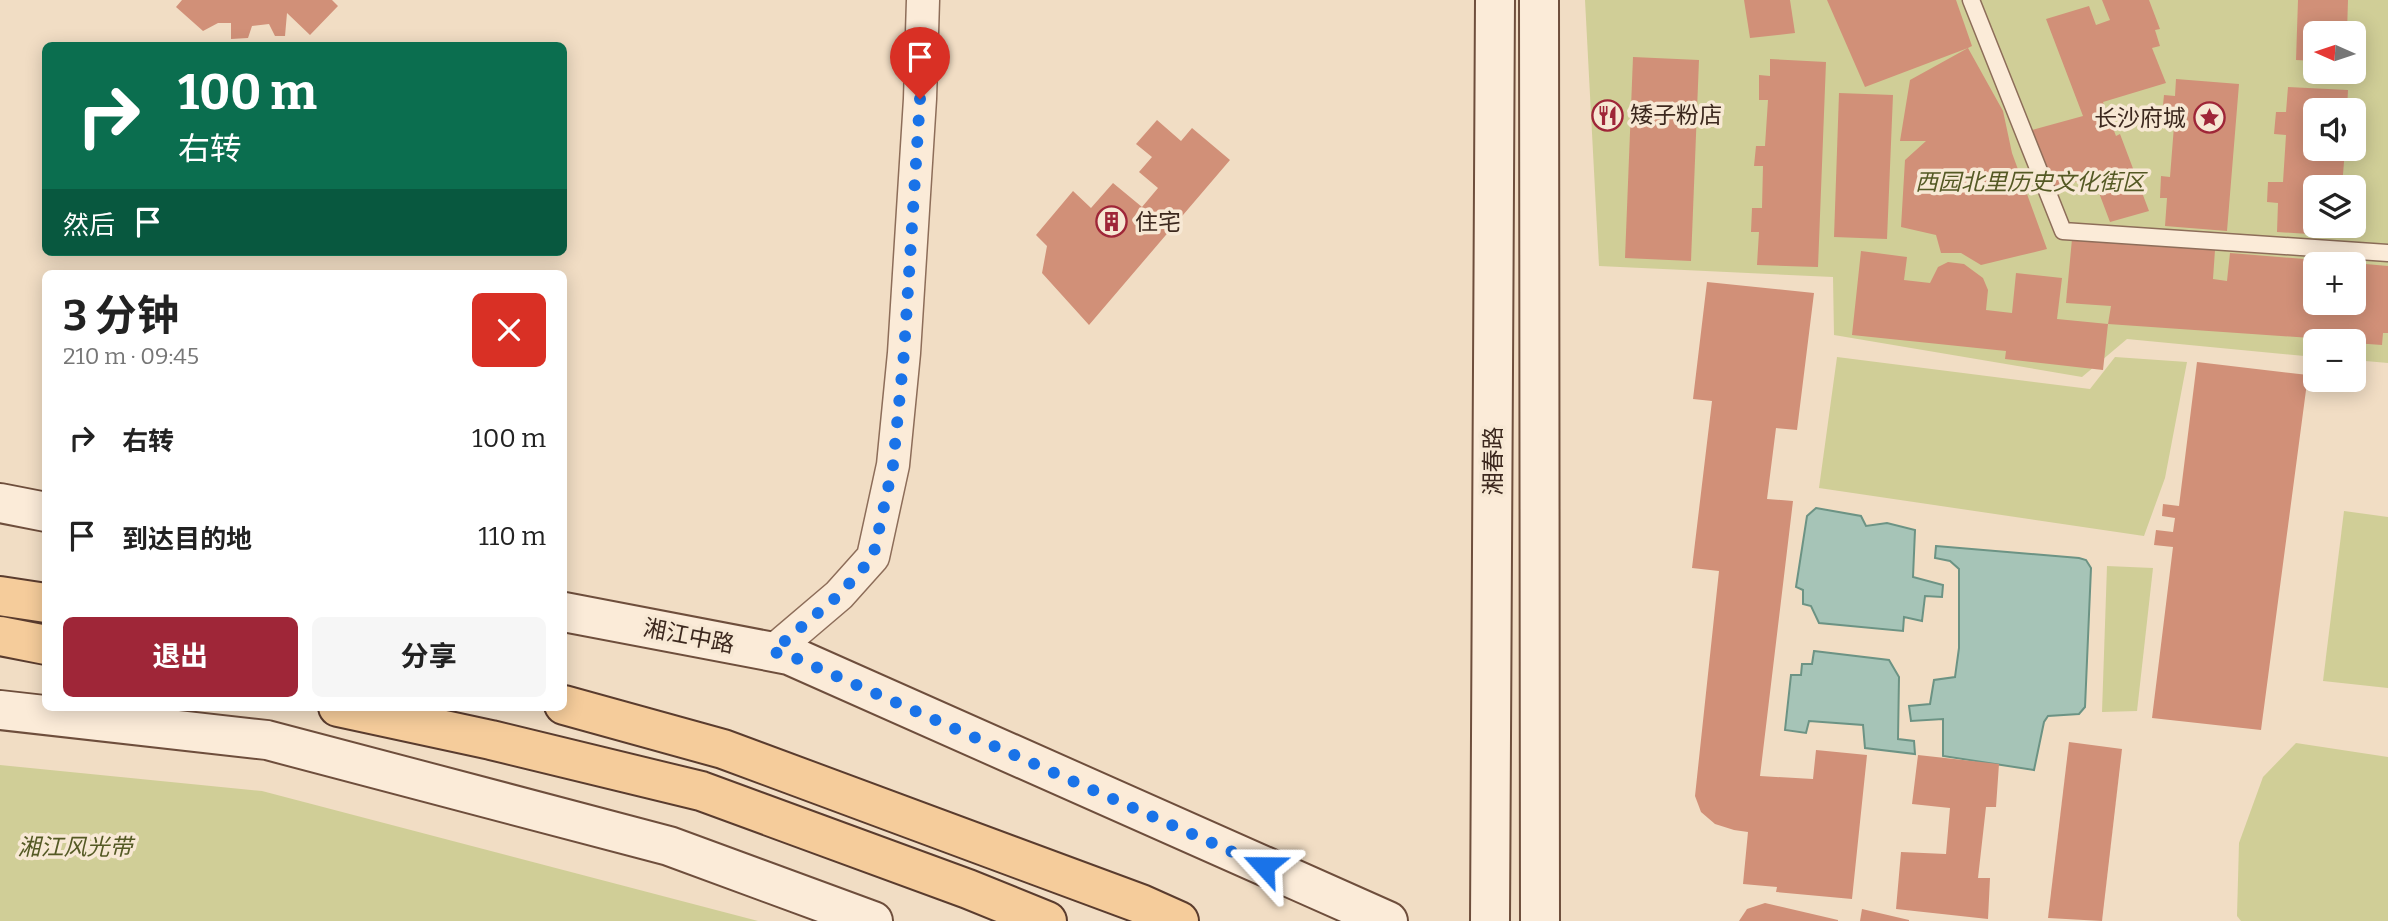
<!DOCTYPE html>
<html lang="zh">
<meta charset="utf-8">
<style>
body{margin:0;font-family:Bitter,"Noto Sans SC",serif;background:#f6f6f6;color:#222;height:100vh;display:flex;flex-direction:column;font-size:26px;white-space:nowrap}
*{box-sizing:border-box;margin:0}
p{font-size:23px;color:#767676}
.icon{flex:none;width:38px;height:38px;fill:none;stroke:currentColor;stroke-width:2;stroke-linecap:round;stroke-linejoin:round}
.map{position:relative;flex:1;overflow:hidden}
.sheet{position:absolute;left:42px;top:270px;width:525px;height:441px;display:flex;flex-direction:column;background:#fff;border-radius:10px;box-shadow:0 4px 18px #0003}
.sheet>*{flex:none}
.guide{position:absolute;left:42px;top:42px;width:525px;height:214px;border-radius:10px;box-shadow:0 4px 18px #0003;background:#0b6e4f;color:#fff;overflow:hidden}
.needle{width:46px;rotate:273deg}
.fabs{position:absolute;left:2303px;top:21px;display:grid;gap:14px}
.fabs a{display:grid;place-items:center;width:63px;height:63px;border-radius:10px;background:#fff;box-shadow:0 4px 18px #0003;font-size:35px}
.pin{position:absolute;display:grid;place-items:center;width:60px;height:60px;color:#fff;margin:-72px -30px;border-radius:50% 50% 50% 0;rotate:-45deg;box-shadow:0 0 7px #0007}
.pin .icon{rotate:45deg}
.me{position:absolute;width:77px;margin:-38px;rotate:294deg;stroke-linejoin:round;filter:drop-shadow(0 0 5px #0008)}
.turn{display:flex;align-items:center;gap:24px;height:147px;padding:0 21px;font-size:32px}
.turn .icon{width:91px;height:91px;stroke-width:2.5}
.turn b{display:block;font-size:49px;line-height:60px}
.then{display:flex;align-items:center;height:66px;padding:0 21px;background:#0003;gap:14px;font-size:26px}
.round{display:grid;place-items:center;flex:none;width:74px;height:74px;border-radius:10px;background:#f6f6f6}
.overview{display:flex;align-items:center;justify-content:space-between;height:119px;padding:0 21px}
h1{font-size:42px;font-weight:700;line-height:52px}
.action{display:flex;gap:14px;margin-top:auto;padding:14px 21px}
.action a{flex:1;height:80px;border-radius:10px;background:#9f2638;color:#fff;font-size:28px;font-weight:700;line-height:80px;text-align:center}
.action a+a{background:#f6f6f6;color:#222}
ul{padding:0;list-style:none}
li{display:flex;align-items:center;gap:21px;height:98px;padding:0 21px}
li div{flex:1}
li b{display:block;font-size:26px}
li em{font-style:normal}
.map>svg:first-child{display:block}
.green{fill:#d0ce97;fill-rule:evenodd}
.water{fill:#a6c4b7;stroke:#6c9384;stroke-width:2}
.building{fill:#d19078}
.lines{fill:none;stroke-linecap:round;stroke-linejoin:round}
.lane-casing{stroke:#8d6d59;stroke-width:19}
.street-casing{stroke:#8d6d59;stroke-width:35}
.secondary-casing{stroke:#6e4e3c;stroke-width:42}
.primary-casing{stroke:#5a3c2e;stroke-width:42}
.lane{stroke:#fbebd8;stroke-width:16}
.street{stroke:#fbebd8;stroke-width:32}
.secondary{stroke:#fbebd8;stroke-width:38}
.primary{stroke:#f5cc9b;stroke-width:38}
.route{stroke:#1a73e8;stroke-width:12;stroke-dasharray:0 21.6}
.labels{text-anchor:middle;dominant-baseline:central;stroke-width:7;stroke-linejoin:round;paint-order:stroke}
.poi-label{font-size:23px;fill:#3c281e;stroke:#f7e8d4;text-anchor:start}
.park-label{font-size:23px;font-style:italic;fill:#545924;stroke:#f7e8d4}
.street-label{font-size:23px;fill:#3c281e;stroke:#f7e8d4}
</style>
<div class="map">
<svg width="2388" height="921" viewBox="0 0 2388 921">
<rect width="100%" height="100%" fill="#f1ddc4"/>
<g class="green">
<path d="M 1585,0 L 2388,0 L 2388,363 L 2354,360 L 2354,341 L 2315,341 L 2315,357 L 2127,339 L 2082,377 L 1834,335 L 1833,277 L 1599,266 ZM 2315,33 L 2354,33 L 2354,72 L 2315,72 ZM 2315,110 L 2354,110 L 2354,149 L 2315,149 ZM 2315,187 L 2354,187 L 2354,226 L 2315,226 ZM 2315,264 L 2354,264 L 2354,303 L 2315,303 Z"/>
<path d="M 1837,357 L 2090,389 L 2115,357 L 2187,362 L 2165,478 L 2144,536 L 1819,488 Z"/>
<path d="M 2344,511 L 2388,517 L 2388,688 L 2323,681 Z"/>
<path d="M 2107,566 L 2153,568 L 2137,711 L 2102,712 Z"/>
<path d="M 2296,743 L 2388,757 L 2388,921 L 2241,921 L 2237,916 L 2239,843 L 2263,777 Z"/>
<path d="M 0,765 L 262,791 L 758,921 L 0,921 Z"/>
</g>
<g class="water">
<path d="M 1816,508 L 1861,516 L 1866,526 L 1887,523 L 1915,530 L 1913,577 L 1943,585 L 1942,597 L 1925,596 L 1922,621 L 1904,617 L 1903,631 L 1819,623 L 1811,606 L 1803,604 L 1803,590 L 1796,587 L 1807,516 Z"/>
<path d="M 1936,546 L 2079,558 L 2086,560 L 2091,568 L 2085,707 L 2079,714 L 2048,716 L 2044,722 L 2034,770 L 1943,756 L 1943,719 L 1911,721 L 1909,706 L 1930,704 L 1934,680 L 1955,677 L 1959,648 L 1959,569 L 1950,561 L 1935,558 Z"/>
<path d="M 1814,651 L 1889,660 L 1899,677 L 1898,739 L 1914,741 L 1915,754 L 1865,748 L 1863,725 L 1809,721 L 1806,733 L 1785,730 L 1791,675 L 1801,675 L 1802,664 L 1812,664 Z"/>
</g>
<g class="building">
<path d="M 182,0 L 332,0 L 338,6 L 310,35 L 287,13 L 285,36 L 275,36 L 269,24 L 252,26 L 248,38 L 231,39 L 231,23 L 218,23 L 203,31 L 176,7 Z"/>
<path d="M 1744,0 L 1790,0 L 1795,33 L 1750,38 Z"/>
<path d="M 1827,0 L 1956,0 L 1972,46 L 1968,48 L 2003,111 L 2012,153 L 2047,249 L 1981,265 L 1961,253 L 1941,253 L 1936,235 L 1901,227 L 1905,160 L 1926,141 L 1900,141 L 1910,80 L 1968,48 L 1865,87 Z"/>
<path d="M 2102,0 L 2149,0 L 2160,29 L 2155,30 L 2160,46 L 2152,48 L 2166,83 L 2103,102 L 2116,136 L 2120,134 L 2149,211 L 2110,222 L 2093,177 L 2055,188 L 2032,130 L 2083,116 L 2046,19 L 2089,6 L 2096,25 L 2110,20 Z"/>
<path d="M 2298,0 L 2348,0 L 2347,33 L 2315,33 L 2315,61 L 2296,60 Z"/>
<path d="M 1633,57 L 1699,60 L 1691,261 L 1625,258 Z"/>
<path d="M 1770,59 L 1826,62 L 1818,267 L 1757,265 L 1759,232 L 1751,232 L 1752,208 L 1762,208 L 1763,166 L 1754,166 L 1756,146 L 1765,146 L 1768,100 L 1759,100 L 1759,75 L 1770,76 Z"/>
<path d="M 2176,79 L 2239,84 L 2227,231 L 2165,226 L 2167,198 L 2160,198 L 2161,176 L 2170,177 L 2174,126 L 2161,125 L 2164,95 L 2175,96 Z"/>
<path d="M 2288,87 L 2348,90 L 2347,110 L 2315,110 L 2315,149 L 2345,149 L 2342,187 L 2315,187 L 2315,226 L 2340,226 L 2340,236 L 2277,232 L 2278,203 L 2267,202 L 2268,182 L 2283,182 L 2286,135 L 2274,134 L 2276,112 L 2286,112 Z"/>
<path d="M 1839,93 L 1893,95 L 1887,239 L 1834,237 Z"/>
<path d="M 1157,120 L 1181,141 L 1192,128 L 1230,160 L 1089,325 L 1042,273 L 1047,246 L 1036,235 L 1073,191 L 1091,208 L 1113,183 L 1142,207 L 1158,188 L 1139,172 L 1152,157 L 1136,144 Z"/>
<path d="M 2072,239 L 2215,250 L 2213,279 L 2227,281 L 2230,253 L 2341,262 L 2341,264 L 2315,264 L 2315,303 L 2354,303 L 2354,263 L 2388,266 L 2388,333 L 2383,333 L 2382,345 L 2354,343 L 2354,341 L 2108,324 L 2111,306 L 2066,303 Z"/>
<path d="M 1861,251 L 1907,257 L 1904,280 L 1930,283 L 1938,267 L 1948,262 L 1964,264 L 1983,278 L 1988,290 L 1986,310 L 2012,313 L 2016,273 L 2062,278 L 2057,319 L 2108,324 L 2103,370 L 2005,359 L 2006,351 L 1852,335 Z"/>
<path d="M 1707,282 L 1814,293 L 1797,430 L 1776,428 L 1767,499 L 1793,501 L 1760,776 L 1813,779 L 1816,750 L 1867,755 L 1852,899 L 1776,892 L 1777,887 L 1743,884 L 1748,832 L 1734,830 L 1715,824 L 1701,812 L 1695,796 L 1719,571 L 1692,568 L 1712,401 L 1693,399 Z"/>
<path d="M 2197,362 L 2308,375 L 2261,730 L 2152,718 L 2173,547 L 2154,545 L 2156,530 L 2173,532 L 2175,518 L 2162,516 L 2163,504 L 2179,506 Z"/>
<path d="M 2069,742 L 2122,749 L 2102,921 L 2048,918 Z"/>
<path d="M 1918,755 L 1999,764 L 1996,807 L 1986,807 L 1978,878 L 1990,878 L 1988,919 L 1896,909 L 1901,852 L 1946,854 L 1950,808 L 1912,804 Z"/>
<path d="M 1765,903 L 1838,920 L 1838,921 L 1739,921 L 1747,909 Z"/>
<path d="M 1862,909 L 1909,920 L 1909,921 L 1860,921 Z"/>
</g>
<g class="lines">
<defs>
<path id="lane" d="M 1971,0 L 2063,231 L 2388,253"/>
<path id="street" d="M 772,652 L 839,595 L 873,557 L 893,465 L 904,353 L 920,99 L 923,0"/>
<g id="secondary">
<path d="M 1539,0 L 1540,921"/>
<path d="M 0,503 L 46,512"/>
<path d="M 564,612 L 789,655 L 1388,921"/>
<path d="M 0,710 L 267,740 L 669,846 L 873,921"/>
<path d="M 1490,921 L 1495,0"/>
</g>
<g id="primary">
<path d="M 0,596 L 46,603"/>
<path d="M 0,636 L 46,645"/>
<path d="M 564,705 L 723,749 L 1141,904 L 1179,921"/>
<path d="M 338,707 L 491,740 L 701,791 L 968,889 L 1047,921"/>
</g>
</defs>
<use href="#lane" class="lane-casing"/>
<use href="#street" class="street-casing"/>
<use href="#secondary" class="secondary-casing"/>
<use href="#primary" class="primary-casing"/>
<use href="#lane" class="lane"/>
<use href="#street" class="street"/>
<use href="#secondary" class="secondary"/>
<use href="#primary" class="primary"/>
</g>
<g class="lines">
<path class="route" d="M 920,99 L 904,353 L 893,465 L 873,557 L 839,595 L 772,652 L 789,655 L 1264,866"/>
</g>
<defs>
<symbol id="restaurant-ring" viewBox="-11 -11 22 22"><circle r="9.5" fill="#f7e8d4" stroke="#9f2638" stroke-width="1.5"/><path d="M-5-6h1v4h1v-4h1v4h1v-4h1v5L-1.5 .5V6h-2V.5L-5-1ZM5-6V6H3V1.5H1.5Q1.5-4 5-6Z" fill="#9f2638"/></symbol>
<symbol id="sight-ring" viewBox="-11 -11 22 22"><circle r="9.5" fill="#f7e8d4" stroke="#9f2638" stroke-width="1.5"/><path d="M0-6L1.8-2.2L6-1.7L2.9 1.2L3.7 5.4L0 3.3L-3.7 5.4L-2.9 1.2L-6-1.7L-1.8-2.2Z" fill="#9f2638"/></symbol>
<symbol id="building-ring" viewBox="-11 -11 22 22"><circle r="9.5" fill="#f7e8d4" stroke="#9f2638" stroke-width="1.5"/><path d="M-4-6H4V6H1V3H-1V6H-4ZM-2.5-4.3h1.7v1.8h-1.7ZM.8-4.3h1.7v1.8H.8ZM-2.5-1h1.7V.8h-1.7ZM.8-1h1.7V.8H.8Z" fill="#9f2638"/></symbol>
</defs>
<g fill-rule="evenodd">
<use href="#restaurant-ring" x="1590" y="98" width="35" height="35"/>
<use href="#sight-ring" x="2192" y="100" width="35" height="35"/>
<use href="#building-ring" x="1094" y="204" width="35" height="35"/>
</g>
<g class="labels">
<g class="poi-label">
<text x="1630" y="115">矮子粉店</text>
<text x="2186" y="118" text-anchor="end">长沙府城</text>
<text x="1135" y="222">住宅</text>
</g>
<g class="park-label">
<text x="2030" y="182">西园北里历史文化街区</text>
<text x="75" y="847">湘江风光带</text>
</g>
<g class="street-label">
<text transform="translate(1493 461) rotate(-90)">湘春路</text>
<text transform="translate(689 636) rotate(11)">湘江中路</text>
</g>
</g>
</svg>
<div class="fabs">
<a><svg class="needle" viewBox="-14 -14 28 28"><path d="M0-13l5 13h-10z" fill="#e53935"/><path d="M0 13l5-13h-10z" fill="#767676"/></svg></a>
<a><svg class="icon" aria-label="sound" viewBox="0 0 24 24"><path d="M4 9h4l5-4v14l-5-4H4zM17 9q2 3 0 6"/></svg></a>
<a><svg class="icon" aria-label="layers" viewBox="0 0 24 24"><path d="M12 4l9 5-9 5-9-5zM3 14l9 5 9-5"/></svg></a>
<a>+</a>
<a>−</a>
</div>
<div class="pin" style="left:920px;top:99px;background:#d93025"><svg class="icon" aria-label="arrive" viewBox="0 0 24 24"><path d="M6 21V4h12l-3 4 3 4H6"/></svg></div>
<svg class="me" style="left:1264px;top:866px" viewBox="-20 -20 40 40"><path d="M0-17L14 15 0 8-14 15z" fill="#1a73e8" stroke="#fff" stroke-width="4"/></svg>
<div class="guide">
<div class="turn"><svg class="icon" aria-label="right" viewBox="0 0 24 24"><path d="M7 20v-9h11M14 6l5 5-5 5"/></svg><div><b>100 m</b>右转</div></div>
<div class="then">然后<svg class="icon" aria-label="arrive" viewBox="0 0 24 24"><path d="M6 21V4h12l-3 4 3 4H6"/></svg></div>
</div>
<section class="sheet">
<div class="overview"><div><h1>3 分钟</h1><p>210 m · 09:45</p></div><a class="round" style="background:#d93025;color:#fff"><svg class="icon" aria-label="close" viewBox="0 0 24 24"><path d="M6 6l12 12M18 6L6 18"/></svg></a></div>
<ul>
<li><svg class="icon" aria-label="right" viewBox="0 0 24 24"><path d="M7 20v-9h11M14 6l5 5-5 5"/></svg><div><b>右转</b></div><em>100 m</em></li>
<li><svg class="icon" aria-label="arrive" viewBox="0 0 24 24"><path d="M6 21V4h12l-3 4 3 4H6"/></svg><div><b>到达目的地</b></div><em>110 m</em></li>
</ul>
<div class="action"><a>退出</a><a>分享</a></div>
</section>
</div>
